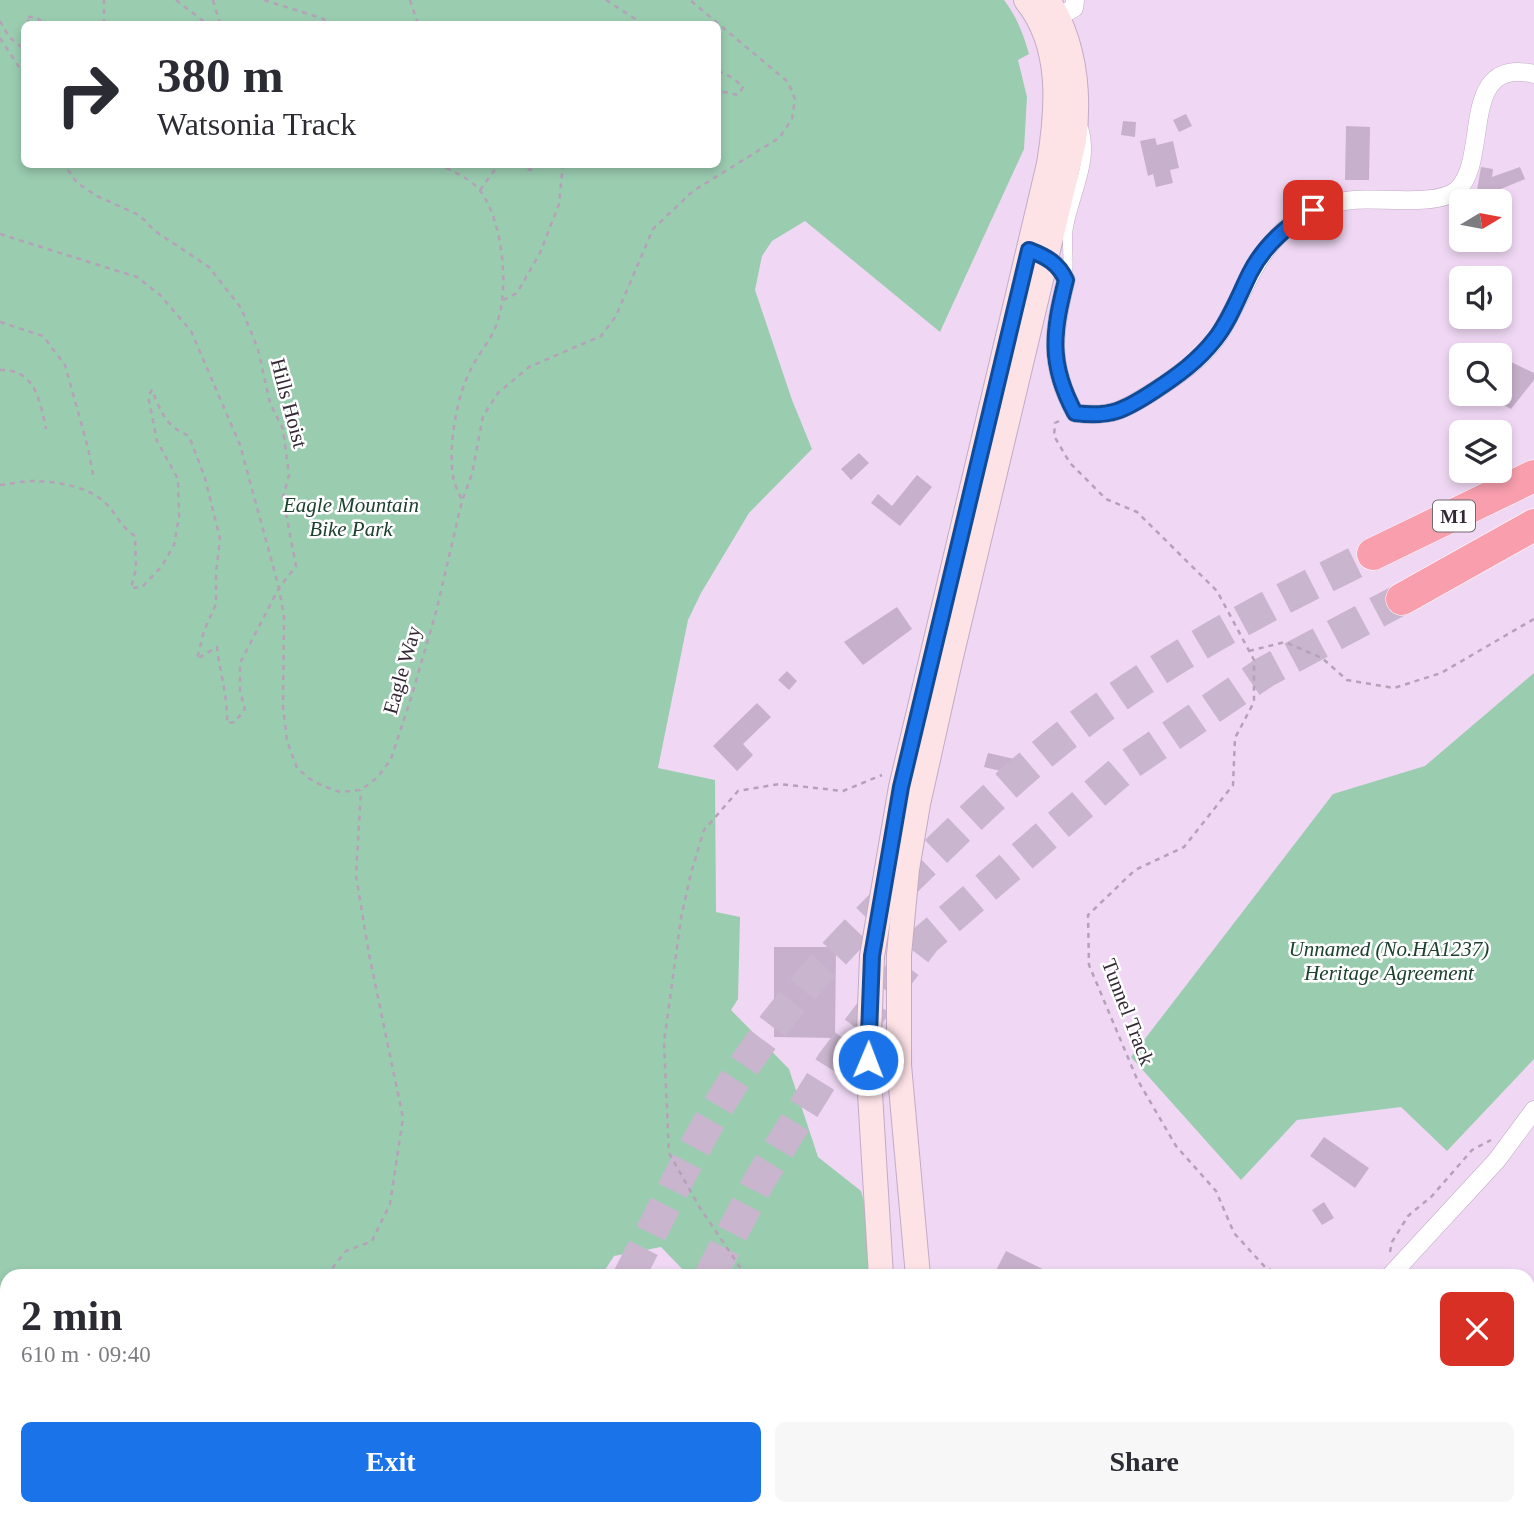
<!DOCTYPE html>
<meta charset="utf-8">
<style>
body{margin:0;font-family:Georgia,serif;background:#f7f7f7;color:#2b2b33;height:100vh;display:flex;flex-direction:column;font-size:26px;white-space:nowrap}
*{box-sizing:border-box;margin:0}
p{font-size:23px;color:#7c7c81}
.icon{flex:none;width:38px;height:38px;fill:none;stroke:currentColor;stroke-width:2;stroke-linecap:round;stroke-linejoin:round}
.map{position:relative;flex:1;overflow:hidden}
.panel{position:absolute;left:0px;top:1269px;width:1535px;height:247px;display:flex;flex-direction:column;background:#fff;border-radius:21px 21px 0 0;box-shadow:0 4px 10px #0003}
.panel>*{flex:none}
.banner{position:absolute;left:21px;top:21px;width:700px;height:147px;border-radius:10px;box-shadow:0 4px 10px #0003;background:#fff;color:#2b2b33;overflow:hidden}
.needle{width:46px;rotate:80deg}
.fabs{position:absolute;left:1449px;top:189px;display:grid;gap:14px}
.fabs a{display:grid;place-items:center;width:63px;height:63px;border-radius:10px;background:#fff;box-shadow:0 4px 10px #0003;font-size:35px}
.pin{position:absolute;display:grid;place-items:center;width:60px;height:60px;color:#fff;margin:-30px;border-radius:14px;box-shadow:0 4px 10px #0006}
.me{position:absolute;width:77px;margin:-38px;rotate:1deg;stroke-linejoin:round;filter:drop-shadow(0 0 5px #0008)}
.turn{display:flex;align-items:center;gap:24px;height:147px;padding:0 21px;font-size:32px}
.turn .icon{width:91px;height:91px;stroke-width:2.5}
.turn b{display:block;font-size:49px;line-height:60px}
.round{display:grid;place-items:center;flex:none;width:74px;height:74px;border-radius:10px;background:#f7f7f7}
.summary{display:flex;align-items:center;justify-content:space-between;height:119px;padding:0 21px}
h1{font-size:42px;font-weight:700;line-height:52px}
.button{display:flex;gap:14px;margin-top:auto;padding:14px 21px}
.button a{flex:1;height:80px;border-radius:10px;background:#1a73e8;color:#fff;font-size:28px;font-weight:700;line-height:80px;text-align:center}
.button a+a{background:#f7f7f7;color:#2b2b33}
.map>svg:first-child{display:block}
.green{fill:#9accb0;fill-rule:evenodd}
.building{fill:#c7b0cb}
.lines{fill:none;stroke-linecap:round;stroke-linejoin:round}
.highway-tunnel{stroke:#cab5ce;stroke-width:32;stroke-dasharray:32 16;stroke-linecap:butt}
.lane-casing{stroke:#c3abc6;stroke-width:10}
.street-casing{stroke:#c3abc6;stroke-width:19}
.secondary-casing{stroke:#c3abc6;stroke-width:26}
.highway-casing{stroke:#fff;stroke-width:33}
.path{stroke:#b5a1b8;stroke-width:2.5;stroke-dasharray:5 5;stroke-linecap:butt}
.lane{stroke:#fff;stroke-width:9}
.street{stroke:#fff;stroke-width:18}
.secondary{stroke:#fde2e6;stroke-width:24}
.highway{stroke:#f89ead;stroke-width:32}
.route-casing{stroke:#114b97;stroke-width:18}
.route{stroke:#1a73e8;stroke-width:12}
.labels{text-anchor:middle;dominant-baseline:central;stroke-width:5;stroke-linejoin:round;paint-order:stroke}
.shield{fill:#fff;stroke:#706971;stroke-width:2}
.shield-label{font-size:19px;font-weight:bold;fill:#332934}
.street-label{font-size:21px;fill:#332934;stroke:#fff}
.park-label{font-size:21px;font-style:italic;fill:#1c412e;stroke:#fff}
</style>
<div class="map">
<svg width="1534" height="1514" viewBox="0 0 1534 1514">
<rect width="100%" height="100%" fill="#f0d8f4"/>
<g class="green">
<path d="M 0,0 L 1004,0 C 1017,17 1023,33 1029,54 L 1018,60 L 1027,97 L 1024,149 L 940,332 L 805,221 L 772,241 L 762,256 L 755,290 L 792,400 L 812,449 L 749,513 L 701,593 L 688,620 L 658,768 L 715,780 L 716,912 L 740,917 L 738,999 L 731,1010 L 789,1069 L 818,1157 L 861,1191 L 881,1265 L 881,1276 L 689,1276 L 661,1247 L 614,1256 L 601,1276 L 7,1276 L 7,1508 L 509,1509 L 508,1514 L 0,1514 ZM 24,24 L 718,24 L 718,164 L 24,164 Z"/>
<path d="M 1534,673 L 1534,1059 L 1447,1151 L 1401,1107 L 1297,1120 L 1241,1180 L 1131,1057 L 1333,794 L 1425,766 Z"/>
<path d="M 720,1508 L 871,1509 L 870,1514 L 720,1514 Z"/>
</g>
<g class="building">
<path d="M 1186,114 L 1192,126 L 1179,132 L 1173,120 Z"/>
<path d="M 1123,121 L 1136,122 L 1135,137 L 1121,135 Z"/>
<path d="M 1346,126 L 1370,127 L 1369,180 L 1345,180 Z"/>
<path d="M 1155,138 L 1157,145 L 1173,141 L 1179,168 L 1170,170 L 1173,183 L 1156,187 L 1153,174 L 1148,176 L 1140,141 Z"/>
<path d="M 1481,167 L 1493,169 L 1492,177 L 1520,167 L 1525,179 L 1491,193 L 1490,198 L 1476,196 Z"/>
<path d="M 1507,360 L 1534,373 L 1534,380 L 1511,409 L 1493,399 L 1496,394 L 1500,394 L 1500,374 Z"/>
<path d="M 859,453 L 869,463 L 851,480 L 841,469 Z"/>
<path d="M 917,475 L 932,487 L 900,526 L 871,503 L 878,494 L 892,506 Z"/>
<path d="M 897,607 L 912,629 L 863,665 L 844,642 Z"/>
<path d="M 787,671 L 797,681 L 789,690 L 778,680 Z"/>
<path d="M 757,703 L 771,717 L 743,744 L 753,755 L 737,771 L 713,746 Z"/>
<path d="M 988,753 L 1028,762 L 1025,777 L 984,767 Z"/>
<path d="M 774,947 L 836,947 L 835,1038 L 774,1037 Z"/>
<path d="M 1324,1137 L 1369,1168 L 1355,1188 L 1310,1156 Z"/>
<path d="M 1324,1202 L 1334,1218 L 1322,1225 L 1312,1210 Z"/>
<path d="M 1006,1251 L 1057,1276 L 993,1276 Z"/>
</g>
<g class="lines">
<g class="highway-tunnel">
<path d="M 629,1276 C 664,1209 696,1138 738,1075 C 786,1001 846,939 909,878 C 972,816 1036,754 1109,703 C 1192,644 1282,598 1373,554"/>
<path d="M 710,1276 L 759,1181 L 832,1063 L 925,940 L 1128,765 L 1265,672 L 1402,599"/>
</g>
<defs>
<g id="lane">
<path d="M 1067,279 C 1070,262 1066,247 1068,230 C 1073,197 1094,162 1084,129"/>
<path d="M 508,1514 L 509,1508"/>
</g>
<g id="street">
<path d="M 1050,21 L 1074,8 L 1075,0"/>
<path d="M 1039,254 C 1052,259 1060,267 1066,280 C 1053,332 1048,364 1075,413 C 1110,418 1124,410 1154,391 C 1178,375 1201,360 1218,336 C 1242,299 1253,254 1290,225 C 1308,211 1330,202 1353,200 C 1379,197 1437,207 1457,190 C 1491,159 1457,56 1534,74"/>
<path d="M 1390,1276 L 1497,1160 L 1534,1110"/>
<path d="M 1160,1514 L 1166,1508"/>
</g>
<g id="secondary">
<path d="M 881,1276 L 868,1060 L 872,956 L 901,787 L 1049,164 C 1058,108 1063,46 1026,0"/>
<path d="M 918,1276 L 899,1065 L 899,955 L 907,869 L 918,804 L 950,661 L 1074,141 C 1080,91 1075,43 1048,0"/>
<path d="M 870,1514 L 871,1508"/>
<path d="M 908,1514 L 908,1508"/>
</g>
<g id="highway">
<path d="M 1373,554 L 1534,476"/>
<path d="M 1402,599 L 1534,525"/>
<path d="M 550,1514 L 551,1508"/>
<path d="M 608,1514 L 610,1508"/>
</g>
</defs>
<use href="#lane" class="lane-casing"/>
<use href="#street" class="street-casing"/>
<use href="#secondary" class="secondary-casing"/>
<use href="#highway" class="highway-casing"/>
<g class="path">
<path d="M 176,0 L 207,24"/>
<path d="M 213,0 L 220,24"/>
<path d="M 264,0 L 321,18 L 331,24"/>
<path d="M 410,0 L 418,24"/>
<path d="M 606,0 L 643,24"/>
<path d="M 0,21 L 9,37 L 24,49"/>
<path d="M 30,24 L 26,17 L 36,17 L 44,24"/>
<path d="M 104,24 L 104,0"/>
<path d="M 0,38 L 24,75"/>
<path d="M 718,71 L 733,78 L 743,87 L 738,95 L 724,92 L 718,87"/>
<path d="M 437,164 C 451,170 472,179 481,192 C 503,222 510,291 496,326 C 490,341 479,353 472,367 C 457,394 448,445 453,476 C 454,484 459,493 462,501"/>
<path d="M 519,164 L 530,170 L 537,167 L 536,164"/>
<path d="M 480,190 L 499,164"/>
<path d="M 0,234 L 137,277 L 160,295 L 191,331 L 240,445 L 279,588 L 284,617 L 283,707 L 287,741 L 297,768 L 310,779 L 323,786 L 340,792 L 361,790 L 377,778 L 391,759 L 411,698 L 436,612 L 462,501 L 472,474 L 483,416 L 498,393 L 529,367 L 601,336 L 616,316 L 653,229 L 693,191 L 779,138 L 792,119 L 795,99 L 788,82 L 690,0"/>
<path d="M 503,300 L 517,293 L 540,253 L 559,204 L 563,164"/>
<path d="M 0,322 L 43,336 L 65,365 L 88,448 L 94,480"/>
<path d="M 0,370 C 36,369 40,402 46,429"/>
<path d="M 1059,421 L 1055,423 L 1054,436 L 1070,463 L 1106,499 L 1137,512 L 1217,591 L 1254,660 L 1254,702 L 1235,738 L 1233,785 L 1184,847 L 1135,870 L 1088,915 L 1089,965 L 1137,1079 L 1176,1146 L 1216,1191 L 1234,1233 L 1265,1267 L 1282,1276"/>
<path d="M 0,485 C 11,484 22,481 33,481 C 54,481 85,486 102,500 C 116,511 119,526 135,536 L 136,569 L 131,588 L 142,587 L 162,566 L 174,545 L 179,517 L 178,479 L 157,441 L 148,396 L 152,390 C 162,414 165,425 189,436 L 205,478 L 220,539 L 216,572 L 216,604 L 204,631 L 197,659 L 217,647 C 220,673 228,698 227,723 L 235,722 L 245,709 L 240,691 L 240,663 L 279,588 L 296,566 L 283,497 L 289,475 L 283,429 L 270,403 L 258,349 L 241,308 L 209,267 L 155,231 L 139,215 L 97,196 L 77,183 L 64,164"/>
<path d="M 1249,651 L 1285,642 L 1322,658 L 1347,680 L 1394,688 L 1441,673 L 1534,619"/>
<path d="M 1390,1252 L 1392,1242 L 1408,1216 L 1432,1196 L 1472,1150 L 1491,1140"/>
<path d="M 326,1276 L 346,1251 L 372,1241 L 390,1204 L 403,1118 L 369,954 L 356,876 L 361,790"/>
<path d="M 746,1276 L 700,1208 L 669,1153 L 664,1042 L 681,918 L 691,873 L 704,830 L 738,791 L 779,784 L 843,791 L 882,775"/>
<path d="M 1528,1370 L 1534,1370"/>
<path d="M 351,1514 L 352,1508"/>
<path d="M 1289,1514 L 1291,1508"/>
</g>
<use href="#lane" class="lane"/>
<use href="#street" class="street"/>
<use href="#secondary" class="secondary"/>
<use href="#highway" class="highway"/>
</g>
<g class="lines">
<defs>
<path id="route" d="M 868,1060 L 872,956 L 901,787 L 1029,250 C 1047,257 1058,263 1066,280 C 1053,332 1048,363 1075,413 C 1110,418 1125,410 1154,391 C 1177,376 1198,361 1215,339 C 1230,320 1239,295 1250,273 C 1263,247 1288,224 1313,210"/>
</defs>
<use href="#route" class="route-casing"/>
<use href="#route" class="route"/>
</g>
<g class="labels">
<rect class="shield" x="1433" y="500.5" width="42" height="31" rx="5"/>
<g class="shield-label">
<text x="1454" y="516">M1</text>
</g>
<g class="street-label">
<text transform="translate(289 403) rotate(75)">Hills Hoist</text>
<text transform="translate(402 670) rotate(-74)">Eagle Way</text>
<text transform="translate(1128 1012) rotate(69)">Tunnel Track</text>
</g>
<g class="park-label">
<text x="351" y="505">Eagle Mountain<tspan x="351" dy="24">Bike Park</tspan></text>
<text x="1389" y="949">Unnamed (No.HA1237)<tspan x="1389" dy="24">Heritage Agreement</tspan></text>
</g>
</g>
</svg>
<div class="fabs">
<a><svg class="needle" viewBox="-14 -14 28 28"><path d="M0-13l5 13h-10z" fill="#e53935"/><path d="M0 13l5-13h-10z" fill="#7c7c81"/></svg></a>
<a><svg class="icon" aria-label="sound" viewBox="0 0 24 24"><path d="M4 9h4l5-4v14l-5-4H4zM17 9q2 3 0 6"/></svg></a>
<a><svg class="icon" aria-label="search" viewBox="0 0 24 24"><circle cx="10" cy="10" r="6"/><path d="M15 15l6 6"/></svg></a>
<a><svg class="icon" aria-label="layers" viewBox="0 0 24 24"><path d="M12 4l9 5-9 5-9-5zM3 14l9 5 9-5"/></svg></a>
</div>
<div class="pin" style="left:1313px;top:210px;background:#d93025"><svg class="icon" aria-label="arrive" viewBox="0 0 24 24"><path d="M6 21V4h12l-3 4 3 4H6"/></svg></div>
<svg class="me" style="left:868px;top:1060px" viewBox="-20 -20 40 40"><circle r="17" fill="#1a73e8" stroke="#fff" stroke-width="3"/><path d="M0-11L8 9 0 5-8 9z" fill="#fff"/></svg>
<div class="banner">
<div class="turn"><svg class="icon" aria-label="right" viewBox="0 0 24 24"><path d="M7 20v-9h11M14 6l5 5-5 5"/></svg><div><b>380 m</b>Watsonia Track</div></div>
</div>
<section class="panel">
<div class="summary"><div><h1>2 min</h1><p>610 m · 09:40</p></div><a class="round" style="background:#d93025;color:#fff"><svg class="icon" aria-label="close" viewBox="0 0 24 24"><path d="M6 6l12 12M18 6L6 18"/></svg></a></div>
<div class="button"><a>Exit</a><a>Share</a></div>
</section>
</div>
